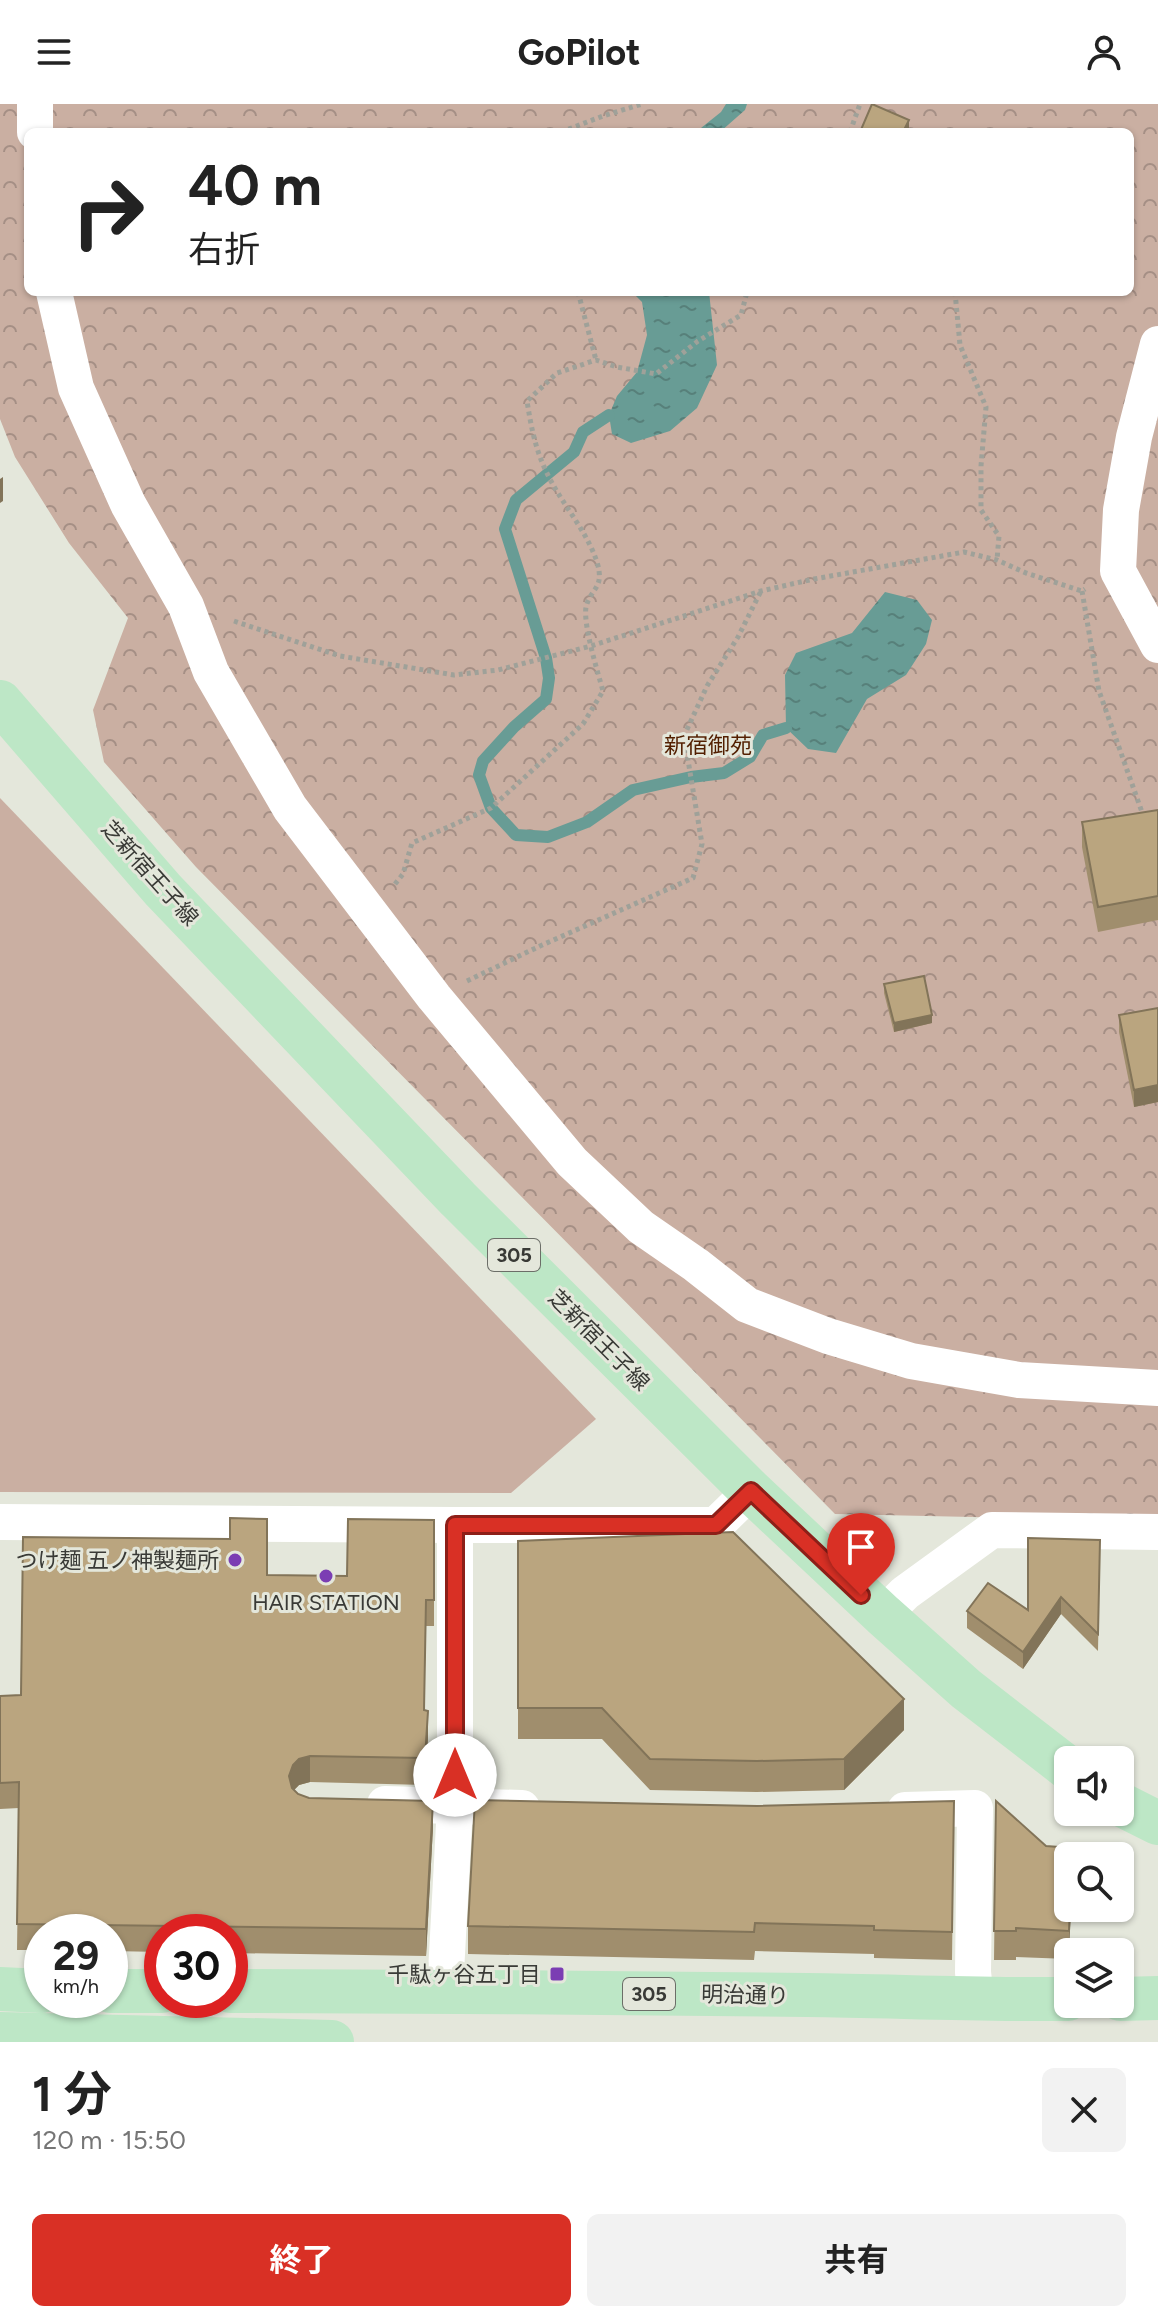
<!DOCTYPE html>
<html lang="ja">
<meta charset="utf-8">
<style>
body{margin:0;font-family:Figtree,"Noto Sans JP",sans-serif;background:#f2f2f2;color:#222;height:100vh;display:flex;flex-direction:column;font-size:30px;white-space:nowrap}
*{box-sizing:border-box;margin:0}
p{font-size:26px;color:#767676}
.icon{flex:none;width:44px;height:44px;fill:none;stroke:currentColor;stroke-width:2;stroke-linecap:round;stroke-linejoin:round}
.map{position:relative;height:1938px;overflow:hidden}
.drawer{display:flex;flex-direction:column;background:#fff;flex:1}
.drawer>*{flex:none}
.banner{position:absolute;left:24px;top:24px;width:1110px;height:168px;border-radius:12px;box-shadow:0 2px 6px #0004;background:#fff;color:#222;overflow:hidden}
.controls{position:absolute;left:1054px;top:1642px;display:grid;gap:16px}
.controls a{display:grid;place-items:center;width:80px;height:80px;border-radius:12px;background:#fff;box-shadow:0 2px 6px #0004;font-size:40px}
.speed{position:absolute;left:24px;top:1810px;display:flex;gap:16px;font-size:40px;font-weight:700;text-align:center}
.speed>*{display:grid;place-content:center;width:104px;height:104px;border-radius:50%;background:#fff;box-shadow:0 2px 6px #0004;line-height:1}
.speed small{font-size:20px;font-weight:400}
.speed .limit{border:12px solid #d22;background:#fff;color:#111}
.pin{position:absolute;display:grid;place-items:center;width:68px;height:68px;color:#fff;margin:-82px -34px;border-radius:50% 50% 50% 0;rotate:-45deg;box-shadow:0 0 8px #0007}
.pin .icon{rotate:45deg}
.me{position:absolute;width:88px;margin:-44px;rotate:0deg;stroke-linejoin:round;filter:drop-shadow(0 0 6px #0008)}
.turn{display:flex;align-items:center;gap:28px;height:168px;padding:0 32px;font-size:36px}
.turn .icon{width:104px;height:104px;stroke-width:2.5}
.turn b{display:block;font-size:56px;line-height:68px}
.round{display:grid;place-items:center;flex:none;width:84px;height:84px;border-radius:12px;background:#f2f2f2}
.overview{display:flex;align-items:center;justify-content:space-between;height:136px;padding:0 32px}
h1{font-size:48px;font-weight:700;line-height:60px}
.button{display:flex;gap:16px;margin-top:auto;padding:16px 32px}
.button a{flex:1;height:92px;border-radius:12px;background:#d93025;color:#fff;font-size:32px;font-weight:700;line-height:92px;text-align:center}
.button a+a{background:#f2f2f2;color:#222}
header{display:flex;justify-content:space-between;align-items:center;height:104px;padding:0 32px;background:#fff;font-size:36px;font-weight:700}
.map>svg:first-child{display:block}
.grass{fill:#caafa2}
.forest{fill:url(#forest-crowns);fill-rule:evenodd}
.water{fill:url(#water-ripples)}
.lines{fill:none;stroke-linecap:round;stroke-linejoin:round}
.stream{stroke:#689c95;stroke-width:12}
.path{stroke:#9fa199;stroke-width:5;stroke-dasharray:4 4;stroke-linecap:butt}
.street{stroke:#fff;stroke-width:36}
.primary{stroke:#bde7c6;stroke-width:44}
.wall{fill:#a08e6d}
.shaded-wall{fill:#827459}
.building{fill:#baa57f;stroke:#827459;stroke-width:2}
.route-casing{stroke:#8d1f18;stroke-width:20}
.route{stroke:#d93025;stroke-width:14}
.poi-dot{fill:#7b3eb3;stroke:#e4e7db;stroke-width:3}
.labels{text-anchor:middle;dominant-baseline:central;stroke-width:6;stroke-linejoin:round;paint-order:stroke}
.shield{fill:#e4e7db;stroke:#6c6e68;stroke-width:2}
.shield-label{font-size:20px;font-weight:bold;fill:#393a36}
.park-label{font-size:22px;fill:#521f00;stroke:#e4e7db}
.street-label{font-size:22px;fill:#393a36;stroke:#e4e7db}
.poi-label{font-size:22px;fill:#393a36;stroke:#e4e7db;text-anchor:end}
</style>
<header><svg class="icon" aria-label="menu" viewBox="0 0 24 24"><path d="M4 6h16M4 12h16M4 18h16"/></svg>GoPilot<svg class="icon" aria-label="person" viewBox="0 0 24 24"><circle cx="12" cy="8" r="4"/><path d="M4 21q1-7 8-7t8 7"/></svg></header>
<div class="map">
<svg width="1158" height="1938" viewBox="0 0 1158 1938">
<defs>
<pattern id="forest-crowns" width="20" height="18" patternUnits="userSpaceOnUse" patternTransform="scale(2)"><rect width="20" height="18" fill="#caafa2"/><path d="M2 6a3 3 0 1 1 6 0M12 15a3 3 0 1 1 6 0" fill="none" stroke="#a58f85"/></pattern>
<pattern id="water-ripples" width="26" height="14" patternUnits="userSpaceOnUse" patternTransform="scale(2)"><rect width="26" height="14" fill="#689c95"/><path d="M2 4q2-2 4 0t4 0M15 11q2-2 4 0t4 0" fill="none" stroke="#57807a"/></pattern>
</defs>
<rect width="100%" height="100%" fill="#e4e7db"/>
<path class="grass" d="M 0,694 L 596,1315 L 511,1389 L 0,1388 Z"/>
<path class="forest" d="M 0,0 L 1158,0 L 1158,1417 L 835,1410 L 196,763 L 104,658 L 93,606 L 128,514 L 69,439 L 15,353 L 0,315 ZM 28,28 L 1130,28 L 1130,188 L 28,188 Z"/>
<g class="water">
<path d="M 726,0 L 747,0 L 745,6 L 720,28 L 696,28 L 721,8 Z"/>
<path d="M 632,188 L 709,188 L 717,261 L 697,304 L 670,327 L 631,339 L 612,330 L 609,311 L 617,292 L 637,268 L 647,231 L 642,198 Z"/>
<path d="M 885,488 L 917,496 L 932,516 L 926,540 L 906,571 L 867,595 L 836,649 L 808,645 L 786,624 L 785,571 L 796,549 L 852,529 Z"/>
</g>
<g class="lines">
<path class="stream" d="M 609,311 L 583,328 L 574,348 L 516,396 L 505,425 L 546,554 L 549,574 L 546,595 L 514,623 L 483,657 L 479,671 L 491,704 L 516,731 L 548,733 L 587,718 L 633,686 L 691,673 L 724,669 L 750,653 L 763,631 L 786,624"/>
<g class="path">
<path d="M 561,28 L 603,12 L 642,0"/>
<path d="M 850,28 L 860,0"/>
<path d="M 578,188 L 596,256"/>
<path d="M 955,188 L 960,241 L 986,303 L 981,362 L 981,406 L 999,432 L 997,456"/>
<path d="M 1082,487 L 1099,587 L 1143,711"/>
<path d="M 234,517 L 340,552 L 454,571 L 498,566 L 591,542 L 761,487 L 814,475 L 964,448 L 997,456 L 1026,469 L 1082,487 L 1085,485"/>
<path d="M 395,780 L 403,770 L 412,739 L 491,704 L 583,620 L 603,587 C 598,569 583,521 586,503 C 591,483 605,485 597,458 C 586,425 560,398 546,367 C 535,344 531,322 527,297 L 557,269 L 596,256 L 617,263 L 656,270 L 698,237 L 741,211 L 747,188"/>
<path d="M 467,877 L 540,842 L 693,774 L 702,740 L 684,632 L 707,582 L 738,533 L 761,487"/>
</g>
<g class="street">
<path d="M 35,0 L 35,28"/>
<path d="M 54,188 L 76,284 L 128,400 L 186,502 L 211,568 L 290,704 L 434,893 L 572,1058 L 641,1123 L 696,1161 L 747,1201 L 828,1232 L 911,1257 L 1019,1276 L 1158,1284"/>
<path d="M 1158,240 L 1134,333 L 1121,406 L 1118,467 L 1158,541"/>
<path d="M 0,1418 L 455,1421 L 716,1421 L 751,1387"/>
<path d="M 883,1511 L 905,1489 L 992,1426 L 1158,1428"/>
<path d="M 385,1700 L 522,1704"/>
<path d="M 905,1706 L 975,1704 L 973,1868 L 976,1896"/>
<path d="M 445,1887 L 455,1702 L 455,1421"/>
</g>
<g class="primary">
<path d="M 0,598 L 163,786 L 458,1095 L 751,1387 L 883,1511 L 966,1585 L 1068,1664"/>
<path d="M 1120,1700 L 1158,1719"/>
<path d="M 0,1885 L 42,1887"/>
<path d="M 110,1887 L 162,1887"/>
<path d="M 230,1887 C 422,1887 615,1889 807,1891 C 894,1892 981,1896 1068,1895"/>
<path d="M 1120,1895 L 1158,1894"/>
<path d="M 0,1930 L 332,1938"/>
</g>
</g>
<g class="wall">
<path d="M 1158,706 L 1158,816 L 1098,828 L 1082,743 L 1082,718 Z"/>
<path d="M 884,880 L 932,919 L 894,928 L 884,889 Z"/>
<path d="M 1158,904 L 1158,998 L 1134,1003 L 1119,928 L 1119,911 Z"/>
<path d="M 434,1416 L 434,1522 L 426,1522 L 424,1606 L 428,1633 L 425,1681 L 310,1678 L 299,1681 L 294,1686 L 298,1690 L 309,1694 L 433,1723 L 426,1852 L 230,1849 L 230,1828 L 162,1828 L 162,1848 L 110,1847 L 110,1828 L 42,1828 L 42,1846 L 17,1846 L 19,1704 L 0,1705 L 0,1592 L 21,1591 L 267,1471 L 347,1472 Z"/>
<path d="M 1100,1436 L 1098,1547 L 1061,1510 L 1023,1565 L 967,1524 L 967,1507 L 1028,1506 Z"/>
<path d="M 518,1437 L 904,1626 L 844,1686 L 757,1688 L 650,1686 L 602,1635 L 518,1635 Z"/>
<path d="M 954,1697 L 952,1856 L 874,1854 L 874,1850 L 755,1847 L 754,1856 L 468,1850 L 468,1822 L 757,1702 Z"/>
<path d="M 996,1697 L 1068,1804 L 1071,1804 L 1068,1855 L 1016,1853 L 1016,1856 L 994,1856 Z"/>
</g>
<g class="shaded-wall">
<path d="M 909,16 L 909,28 L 903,28 Z"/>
<path d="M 3,373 L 3,397 L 0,399 L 0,375 Z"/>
<path d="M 932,911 L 932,919 L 894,928 L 894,919 Z"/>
<path d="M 1158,981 L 1158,998 L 1134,1003 L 1134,986 Z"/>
<path d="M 1061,1493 L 1061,1510 L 1023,1565 L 1023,1548 Z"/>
<path d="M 904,1595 L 904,1626 L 844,1686 L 844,1655 Z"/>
<path d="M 428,1607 L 428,1633 L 425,1681 L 425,1654 Z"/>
<path d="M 310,1652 L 310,1678 L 299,1681 L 293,1687 L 289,1672 L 293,1661 L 299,1655 Z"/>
<path d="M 433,1697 L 433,1723 L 426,1852 L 426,1825 Z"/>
<path d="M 1070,1804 L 1071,1804 L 1069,1848 L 1069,1827 Z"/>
</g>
<g class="building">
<path d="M 872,0 L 909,16 L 903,28 L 860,28 Z"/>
<path d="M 1158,706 L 1158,792 L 1098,803 L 1082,718 Z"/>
<path d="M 924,872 L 932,911 L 894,919 L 884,880 Z"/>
<path d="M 1158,904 L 1158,981 L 1134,986 L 1119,911 Z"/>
<path d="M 230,1414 L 267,1415 L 267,1471 L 347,1472 L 348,1415 L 434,1416 L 434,1496 L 426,1496 L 424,1606 L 428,1607 L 425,1654 L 310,1652 L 299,1655 L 293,1661 L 289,1672 L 292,1684 L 298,1690 L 309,1694 L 433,1697 L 426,1825 L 17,1820 L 19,1678 L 0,1679 L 0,1592 L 21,1591 L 23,1433 L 230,1435 Z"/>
<path d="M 733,1428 L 904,1595 L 844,1655 L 757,1657 L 650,1655 L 602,1604 L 518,1604 L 518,1437 Z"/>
<path d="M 1028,1434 L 1100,1436 L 1098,1530 L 1061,1493 L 1023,1548 L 967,1507 L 988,1479 L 1028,1506 Z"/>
<path d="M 475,1696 L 757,1702 L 954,1697 L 952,1828 L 874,1826 L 874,1822 L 755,1819 L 754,1828 L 468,1822 Z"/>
<path d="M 996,1697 L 1046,1742 L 1059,1743 L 1069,1752 L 1068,1804 L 1070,1804 L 1069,1827 L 1016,1824 L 1016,1827 L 994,1827 Z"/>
</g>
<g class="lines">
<defs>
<path id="route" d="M 455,1671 L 455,1421 L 716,1421 L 751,1387 L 861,1491"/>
</defs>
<use href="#route" class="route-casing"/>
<use href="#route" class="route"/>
</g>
<g class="poi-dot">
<circle cx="235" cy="1456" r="8"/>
<circle cx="326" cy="1472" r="8"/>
<rect x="549" y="1862" width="16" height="16" rx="4"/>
</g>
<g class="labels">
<g class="shield">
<rect x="488" y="1135" width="52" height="32" rx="6"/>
<rect x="623" y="1874" width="52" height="32" rx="6"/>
</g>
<g class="shield-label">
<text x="514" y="1151">305</text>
<text x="649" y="1890">305</text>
</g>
<g class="park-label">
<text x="708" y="641">新宿御苑</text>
</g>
<g class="street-label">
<text transform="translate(150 769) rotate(48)">芝新宿王子線</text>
<text transform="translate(599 1236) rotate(45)">芝新宿王子線</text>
<text transform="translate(745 1891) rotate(1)">明治通り</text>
</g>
<g class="poi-label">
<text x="219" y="1456">つけ麺 五ノ神製麺所</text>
<text x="326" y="1498" text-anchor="middle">HAIR STATION</text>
<text x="541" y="1870">千駄ヶ谷五丁目</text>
</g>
</g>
</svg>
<div class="controls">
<a><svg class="icon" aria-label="sound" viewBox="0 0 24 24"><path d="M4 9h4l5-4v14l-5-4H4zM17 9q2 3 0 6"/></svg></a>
<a><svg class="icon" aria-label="search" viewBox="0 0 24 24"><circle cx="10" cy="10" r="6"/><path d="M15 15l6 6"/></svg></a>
<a><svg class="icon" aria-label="layers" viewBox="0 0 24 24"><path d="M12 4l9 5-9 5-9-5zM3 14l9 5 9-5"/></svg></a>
</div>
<div class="speed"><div>29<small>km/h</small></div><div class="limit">30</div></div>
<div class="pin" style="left:861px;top:1491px;background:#d93025"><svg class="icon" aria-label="arrive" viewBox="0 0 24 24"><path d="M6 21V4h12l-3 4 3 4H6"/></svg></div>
<svg class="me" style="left:455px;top:1671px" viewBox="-20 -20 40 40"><circle r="19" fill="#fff"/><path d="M0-13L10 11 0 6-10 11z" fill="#d93025"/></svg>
<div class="banner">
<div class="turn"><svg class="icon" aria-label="right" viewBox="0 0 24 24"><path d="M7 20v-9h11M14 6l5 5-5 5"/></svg><div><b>40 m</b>右折</div></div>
</div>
</div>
<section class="drawer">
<div class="overview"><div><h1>1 分</h1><p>120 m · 15:50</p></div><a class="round"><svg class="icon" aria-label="close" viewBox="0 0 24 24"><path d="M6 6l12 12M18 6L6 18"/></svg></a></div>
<div class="button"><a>終了</a><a>共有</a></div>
</section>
